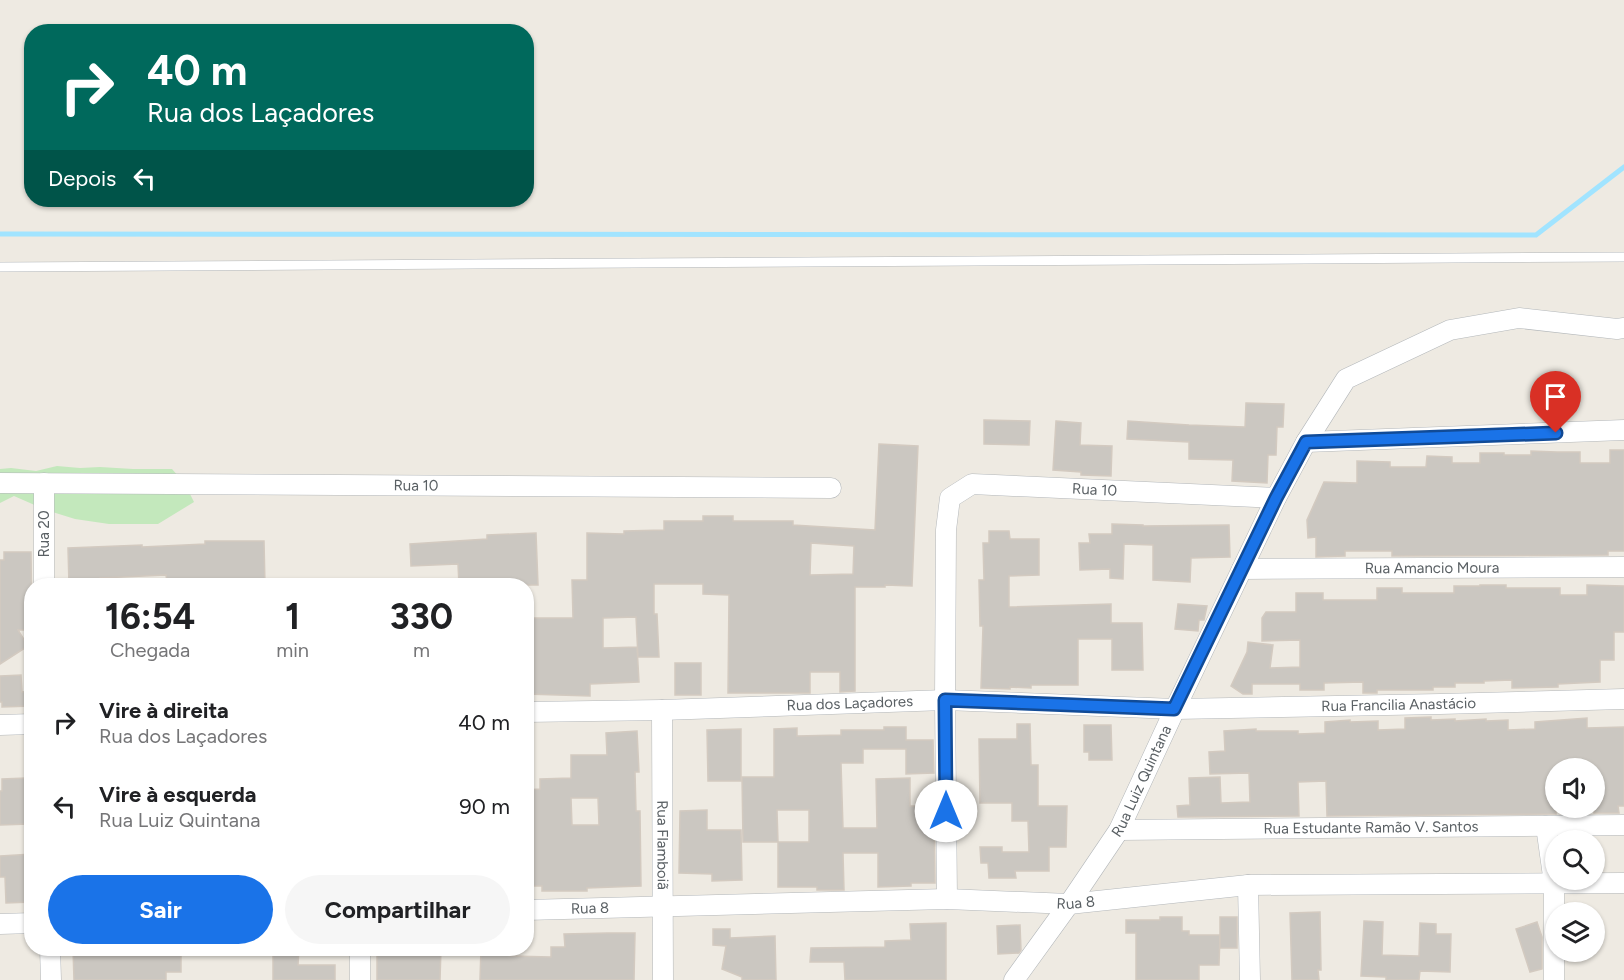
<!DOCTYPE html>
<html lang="pt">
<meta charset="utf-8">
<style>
body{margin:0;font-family:Figtree,sans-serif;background:#f6f6f6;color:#202124;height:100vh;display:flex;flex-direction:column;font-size:22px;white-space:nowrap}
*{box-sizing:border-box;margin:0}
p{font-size:20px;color:#757577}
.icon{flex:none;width:33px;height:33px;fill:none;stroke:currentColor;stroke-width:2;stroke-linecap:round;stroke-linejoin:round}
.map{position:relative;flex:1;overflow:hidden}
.sheet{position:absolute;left:24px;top:578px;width:510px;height:378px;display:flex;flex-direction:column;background:#fff;border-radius:24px;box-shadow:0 2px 4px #0004}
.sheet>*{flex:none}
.top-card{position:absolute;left:24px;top:24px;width:510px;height:183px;border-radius:24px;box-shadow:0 2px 4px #0004;background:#00695c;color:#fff;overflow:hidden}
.tools{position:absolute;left:1545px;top:758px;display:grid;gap:12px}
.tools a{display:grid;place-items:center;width:60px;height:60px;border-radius:50%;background:#fff;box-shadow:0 2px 4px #0004;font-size:30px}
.pin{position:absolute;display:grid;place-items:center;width:51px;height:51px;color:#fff;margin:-62px -26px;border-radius:50% 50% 50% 0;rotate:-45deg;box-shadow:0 0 6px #0007}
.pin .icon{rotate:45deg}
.me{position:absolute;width:66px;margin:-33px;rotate:0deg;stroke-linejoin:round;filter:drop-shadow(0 0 4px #0008)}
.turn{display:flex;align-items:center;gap:21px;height:126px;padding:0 24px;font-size:27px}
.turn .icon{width:78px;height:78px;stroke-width:2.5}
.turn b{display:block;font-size:42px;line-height:51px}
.then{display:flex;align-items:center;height:57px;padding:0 24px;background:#0003;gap:12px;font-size:22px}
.eta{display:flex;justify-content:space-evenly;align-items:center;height:102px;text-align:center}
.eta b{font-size:36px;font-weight:700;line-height:42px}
.action{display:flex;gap:12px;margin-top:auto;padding:12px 24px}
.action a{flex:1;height:69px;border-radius:36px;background:#1a73e8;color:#fff;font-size:24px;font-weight:700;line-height:69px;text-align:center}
.action a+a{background:#f6f6f6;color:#202124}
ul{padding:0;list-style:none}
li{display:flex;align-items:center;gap:18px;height:84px;padding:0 24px}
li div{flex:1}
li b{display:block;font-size:22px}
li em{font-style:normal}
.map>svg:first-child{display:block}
.green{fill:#c3e8bc}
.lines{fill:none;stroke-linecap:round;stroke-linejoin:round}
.stream{stroke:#a1e4ff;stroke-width:5}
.building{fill:#cbc7c1;stroke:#d3cac0;stroke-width:1.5;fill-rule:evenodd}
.lane-casing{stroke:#b3b7ba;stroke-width:10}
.street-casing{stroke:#b3b7ba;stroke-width:21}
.lane{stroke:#fff;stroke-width:9}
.street{stroke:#fff;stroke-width:20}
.route-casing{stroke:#114b97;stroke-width:15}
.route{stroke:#1a73e8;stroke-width:10}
.labels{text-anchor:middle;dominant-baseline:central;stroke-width:5;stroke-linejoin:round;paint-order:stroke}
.street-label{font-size:15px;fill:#5a6064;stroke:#fff}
</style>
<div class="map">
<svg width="1624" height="980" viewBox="0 0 1624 980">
<rect width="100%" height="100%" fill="#eeeae2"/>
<path class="green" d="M 57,466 L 80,468 L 100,467 L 133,469 L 172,469 L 185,484 L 194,502 L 158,524 L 109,524 L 75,519 L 46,510 L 14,496 L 0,503 L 0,469 L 11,468 L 36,471 Z"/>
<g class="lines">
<path class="stream" d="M 0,234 L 1536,235 L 1624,167"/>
</g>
<g class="building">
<path d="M 1246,403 L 1284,404 L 1283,427 L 1277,427 L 1276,455 L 1268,455 L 1267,483 L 1232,481 L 1233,460 L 1189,459 L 1189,442 L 1127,439 L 1128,421 L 1189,425 L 1245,427 Z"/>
<path d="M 984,420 L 1030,421 L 1029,445 L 984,444 Z"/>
<path d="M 1056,421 L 1081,423 L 1080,445 L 1112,446 L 1111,476 L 1081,475 L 1081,472 L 1053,470 Z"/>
<path d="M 879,444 L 918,446 L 912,586 L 885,585 L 885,587 L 855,587 L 855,691 L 840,692 L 840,672 L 810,672 L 810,693 L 728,693 L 729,595 L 703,594 L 703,584 L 654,584 L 654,614 L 657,614 L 659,657 L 638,657 L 636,617 L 603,618 L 603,648 L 637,647 L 639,682 L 590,684 L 590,696 L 526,694 L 526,618 L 573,618 L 572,580 L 587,580 L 587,533 L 624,534 L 624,531 L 664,530 L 664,521 L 703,521 L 703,516 L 733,516 L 733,521 L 793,521 L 793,525 L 875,530 ZM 811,543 L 854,546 L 853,574 L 810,575 Z"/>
<path d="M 1610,450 L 1624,450 L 1624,551 L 1608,551 L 1608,555 L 1392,556 L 1392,551 L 1345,551 L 1345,556 L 1316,557 L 1316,537 L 1308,538 L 1307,520 L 1324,482 L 1357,483 L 1357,461 L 1390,462 L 1390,467 L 1426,467 L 1427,456 L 1452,457 L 1452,463 L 1480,463 L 1480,453 L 1504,453 L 1504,455 L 1531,455 L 1531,451 L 1557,452 L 1580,452 L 1580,463 L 1610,463 Z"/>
<path d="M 1112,524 L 1143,525 L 1143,526 L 1229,525 L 1230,557 L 1191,558 L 1190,582 L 1153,580 L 1153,545 L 1124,544 L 1123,579 L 1110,578 L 1110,569 L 1080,570 L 1079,543 L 1090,543 L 1089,534 L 1112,534 Z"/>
<path d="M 989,531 L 1009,531 L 1010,539 L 1039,539 L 1039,575 L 1009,576 L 1009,607 L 1111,604 L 1111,623 L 1142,623 L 1143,670 L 1112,670 L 1112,639 L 1078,639 L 1078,685 L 1031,685 L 1031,688 L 1010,687 L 1010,689 L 981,688 L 983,626 L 980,626 L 979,580 L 984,580 L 983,543 L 989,543 Z"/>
<path d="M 536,533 L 538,585 L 459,585 L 458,564 L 411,566 L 410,544 L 487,539 L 487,535 Z"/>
<path d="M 205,541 L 264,541 L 265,585 L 234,585 L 234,582 L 205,582 L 205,580 L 167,582 L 166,575 L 100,578 L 100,585 L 69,585 L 68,548 L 142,545 L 142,547 L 205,544 Z"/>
<path d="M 4,552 L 31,552 L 32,630 L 18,630 L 28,646 L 0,664 L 0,560 L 4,560 Z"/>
<path d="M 1480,585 L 1506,585 L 1506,588 L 1560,588 L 1560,595 L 1587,595 L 1587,585 L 1624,586 L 1624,632 L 1614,632 L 1614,660 L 1600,660 L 1600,682 L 1558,684 L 1558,687 L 1512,688 L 1512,680 L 1484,681 L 1484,683 L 1455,683 L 1455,687 L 1433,687 L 1433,690 L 1377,690 L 1377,693 L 1363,693 L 1363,682 L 1324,683 L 1324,690 L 1300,690 L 1300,684 L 1252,684 L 1252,694 L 1243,694 L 1231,686 L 1247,652 L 1248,642 L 1273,645 L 1270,668 L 1300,667 L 1300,640 L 1262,641 L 1262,618 L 1266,612 L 1296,612 L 1296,593 L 1323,593 L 1323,600 L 1377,600 L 1377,588 L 1402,588 L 1402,593 L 1454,593 L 1454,586 L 1480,586 Z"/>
<path d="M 1178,604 L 1207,606 L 1204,620 L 1199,620 L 1198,631 L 1175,629 Z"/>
<rect x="675" y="663" width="26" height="32"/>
<path d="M 21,675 L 22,692 L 32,691 L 32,706 L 2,707 L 2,702 L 0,702 L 0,676 Z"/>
<path d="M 1431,717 L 1431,720 L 1455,719 L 1455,721 L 1486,719 L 1486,721 L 1508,720 L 1508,730 L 1535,729 L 1535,722 L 1587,718 L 1587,728 L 1624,727 L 1624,806 L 1618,806 L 1619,813 L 1594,813 L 1594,768 L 1556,768 L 1556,814 L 1327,816 L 1326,781 L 1298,782 L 1299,816 L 1178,817 L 1177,806 L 1190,805 L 1189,778 L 1220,777 L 1221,803 L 1250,802 L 1249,773 L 1210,774 L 1209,752 L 1225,751 L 1224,731 L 1256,729 L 1256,731 L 1298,731 L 1298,734 L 1325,733 L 1325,722 L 1350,720 L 1350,722 L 1378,721 L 1378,730 L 1405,729 L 1405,718 Z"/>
<path d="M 1017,724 L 1030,724 L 1031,765 L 1038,765 L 1038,806 L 1067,806 L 1066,847 L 1049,847 L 1049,871 L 1015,871 L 1016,878 L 989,878 L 988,863 L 981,863 L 980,847 L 1002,847 L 1002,852 L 1029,852 L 1028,821 L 1012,821 L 1012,803 L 980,803 L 979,739 L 1017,739 Z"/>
<path d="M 1084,725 L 1111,725 L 1112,760 L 1089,760 L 1089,752 L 1084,752 Z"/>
<path d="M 884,727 L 906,727 L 906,740 L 933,740 L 934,773 L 906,774 L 906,749 L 863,749 L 863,763 L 841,763 L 843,828 L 877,828 L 876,779 L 910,778 L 910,806 L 934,806 L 935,883 L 911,883 L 911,886 L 878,887 L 878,853 L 843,853 L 844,890 L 817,890 L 817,887 L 778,887 L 778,842 L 743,842 L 742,777 L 774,777 L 774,729 L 797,728 L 797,736 L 841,735 L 841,730 L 884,730 ZM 777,810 L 809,810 L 809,842 L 778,842 Z"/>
<path d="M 741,729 L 741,781 L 708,781 L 707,730 Z"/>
<path d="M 637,731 L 639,772 L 635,772 L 636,811 L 640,811 L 641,886 L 587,888 L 587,891 L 542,891 L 542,886 L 526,886 L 526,790 L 540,789 L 540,779 L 571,778 L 571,755 L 607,755 L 606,733 ZM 571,798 L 598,798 L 599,825 L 572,825 Z"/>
<path d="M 26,778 L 29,824 L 0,825 L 0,791 L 2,791 L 2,779 Z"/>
<path d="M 707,810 L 707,830 L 741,830 L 742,880 L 712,881 L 712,874 L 679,873 L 680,811 Z"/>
<path d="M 32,854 L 32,902 L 6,903 L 5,877 L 0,877 L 0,856 Z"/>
<path d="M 1320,912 L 1321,970 L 1318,970 L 1319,980 L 1292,980 L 1290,913 Z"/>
<path d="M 1160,917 L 1182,917 L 1182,931 L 1189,931 L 1189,935 L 1220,935 L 1219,965 L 1199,965 L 1199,980 L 1136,980 L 1136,933 L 1126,933 L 1126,920 L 1160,920 Z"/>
<rect x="1220" y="917" width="17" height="31"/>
<path d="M 1364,921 L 1383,922 L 1382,955 L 1419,956 L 1420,923 L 1436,924 L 1436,934 L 1451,934 L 1450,972 L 1420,971 L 1419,980 L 1386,980 L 1386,977 L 1361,976 Z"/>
<path d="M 1537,922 L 1542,937 L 1542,969 L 1530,972 L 1516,929 Z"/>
<path d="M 946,923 L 946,980 L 845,980 L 844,962 L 810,962 L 811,948 L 885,947 L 885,941 L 911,940 L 910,924 Z"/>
<path d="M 1020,925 L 1021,950 L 1019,953 L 998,954 L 997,926 Z"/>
<path d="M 713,929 L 730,929 L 730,938 L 775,936 L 776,980 L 742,980 L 742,977 L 722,969 L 726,946 L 713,945 Z"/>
<path d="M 608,933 L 635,933 L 634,980 L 480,980 L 481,948 L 511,948 L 510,956 L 551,957 L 551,947 L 565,947 L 564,934 Z"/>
<path d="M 101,948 L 139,948 L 139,953 L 181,952 L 181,972 L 166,972 L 166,980 L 74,980 L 73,949 Z"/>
<path d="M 273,948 L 299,948 L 298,965 L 335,965 L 335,980 L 273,980 Z"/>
<path d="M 377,948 L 441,948 L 440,980 L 377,980 Z"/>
</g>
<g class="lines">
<defs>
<path id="lane" d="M 0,267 L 1624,257"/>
<g id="street">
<path d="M 1306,442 L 1624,430"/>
<path id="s1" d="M 0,483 L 831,488"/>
<path id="s2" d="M 1242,569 L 1624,567"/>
<path d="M 44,585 L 44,483"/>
<path id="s3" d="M 662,710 L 663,980"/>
<path id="s4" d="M 526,712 L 662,710 L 945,700 L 1175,709 L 1440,704 L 1624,699"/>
<path d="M 0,725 L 32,724"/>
<path d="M 1546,826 L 1554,883 L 1554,980"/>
<path id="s5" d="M 1119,830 L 1624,825"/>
<path d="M 1248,885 L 1250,980"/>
<path id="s6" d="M 947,899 L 945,700 L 946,530 L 950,498 L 972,484 L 1276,498"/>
<path id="s7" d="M 526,910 L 947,899 L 1069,904 L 1248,885 L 1624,883"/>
<path d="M 0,924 L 32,923"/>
<path d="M 50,948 L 51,980"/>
<path d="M 360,980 L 360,948"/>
<path id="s8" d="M 1014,980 L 1069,904 L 1119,830 L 1175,709 L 1276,498 L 1306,442 L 1346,379 L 1450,330 L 1519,318 L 1617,329 L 1624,328"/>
</g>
</defs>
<use href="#lane" class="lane-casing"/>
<use href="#street" class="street-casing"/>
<use href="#lane" class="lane"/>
<use href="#street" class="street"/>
</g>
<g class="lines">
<defs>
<path id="route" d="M 946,811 L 945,700 L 1174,709 L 1276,498 L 1306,442 L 1556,433"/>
</defs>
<use href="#route" class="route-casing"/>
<use href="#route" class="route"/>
</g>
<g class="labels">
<g class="street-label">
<text stroke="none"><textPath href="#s1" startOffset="416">Rua 10</textPath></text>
<text stroke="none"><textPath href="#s6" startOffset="550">Rua 10</textPath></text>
<text transform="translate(44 534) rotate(-90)">Rua 20</text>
<text stroke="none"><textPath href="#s2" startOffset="190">Rua Amancio Moura</textPath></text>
<text stroke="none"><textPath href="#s4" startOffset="324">Rua dos Laçadores</textPath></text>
<text stroke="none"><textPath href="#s4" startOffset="873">Rua Francilia Anastácio</textPath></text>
<text stroke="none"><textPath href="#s8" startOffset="237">Rua Luiz Quintana</textPath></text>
<text stroke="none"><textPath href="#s5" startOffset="252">Rua Estudante Ramão V. Santos</textPath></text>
<text stroke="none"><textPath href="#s3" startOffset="135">Rua Flamboiã</textPath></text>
<text stroke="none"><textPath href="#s7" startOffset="550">Rua 8</textPath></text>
<text stroke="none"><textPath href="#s7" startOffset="64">Rua 8</textPath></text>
</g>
</g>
</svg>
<div class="tools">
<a><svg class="icon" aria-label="sound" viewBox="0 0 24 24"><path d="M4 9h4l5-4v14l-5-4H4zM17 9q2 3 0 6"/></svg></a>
<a><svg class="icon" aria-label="search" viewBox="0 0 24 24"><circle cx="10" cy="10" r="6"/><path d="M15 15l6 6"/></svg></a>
<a><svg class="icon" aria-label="layers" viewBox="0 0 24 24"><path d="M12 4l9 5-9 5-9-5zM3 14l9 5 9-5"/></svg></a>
</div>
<div class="pin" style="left:1556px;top:433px;background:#d93025"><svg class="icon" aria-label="arrive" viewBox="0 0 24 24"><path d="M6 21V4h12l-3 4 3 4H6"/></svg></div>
<svg class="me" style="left:946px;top:811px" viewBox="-20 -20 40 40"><circle r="19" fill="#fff"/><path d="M0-13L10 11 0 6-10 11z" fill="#1a73e8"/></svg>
<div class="top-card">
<div class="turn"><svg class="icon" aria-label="right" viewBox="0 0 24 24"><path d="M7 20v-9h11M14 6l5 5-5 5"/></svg><div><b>40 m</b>Rua dos Laçadores</div></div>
<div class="then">Depois<svg class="icon" aria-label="left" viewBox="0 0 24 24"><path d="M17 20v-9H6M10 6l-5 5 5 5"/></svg></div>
</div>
<section class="sheet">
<div class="eta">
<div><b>16:54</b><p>Chegada</p></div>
<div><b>1</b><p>min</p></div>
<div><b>330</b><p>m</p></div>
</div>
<ul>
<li><svg class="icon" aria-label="right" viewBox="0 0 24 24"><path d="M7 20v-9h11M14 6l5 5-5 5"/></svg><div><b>Vire à direita</b><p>Rua dos Laçadores</p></div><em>40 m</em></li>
<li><svg class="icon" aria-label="left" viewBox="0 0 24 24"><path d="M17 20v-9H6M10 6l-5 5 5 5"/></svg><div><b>Vire à esquerda</b><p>Rua Luiz Quintana</p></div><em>90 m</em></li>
</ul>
<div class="action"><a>Sair</a><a>Compartilhar</a></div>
</section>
</div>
